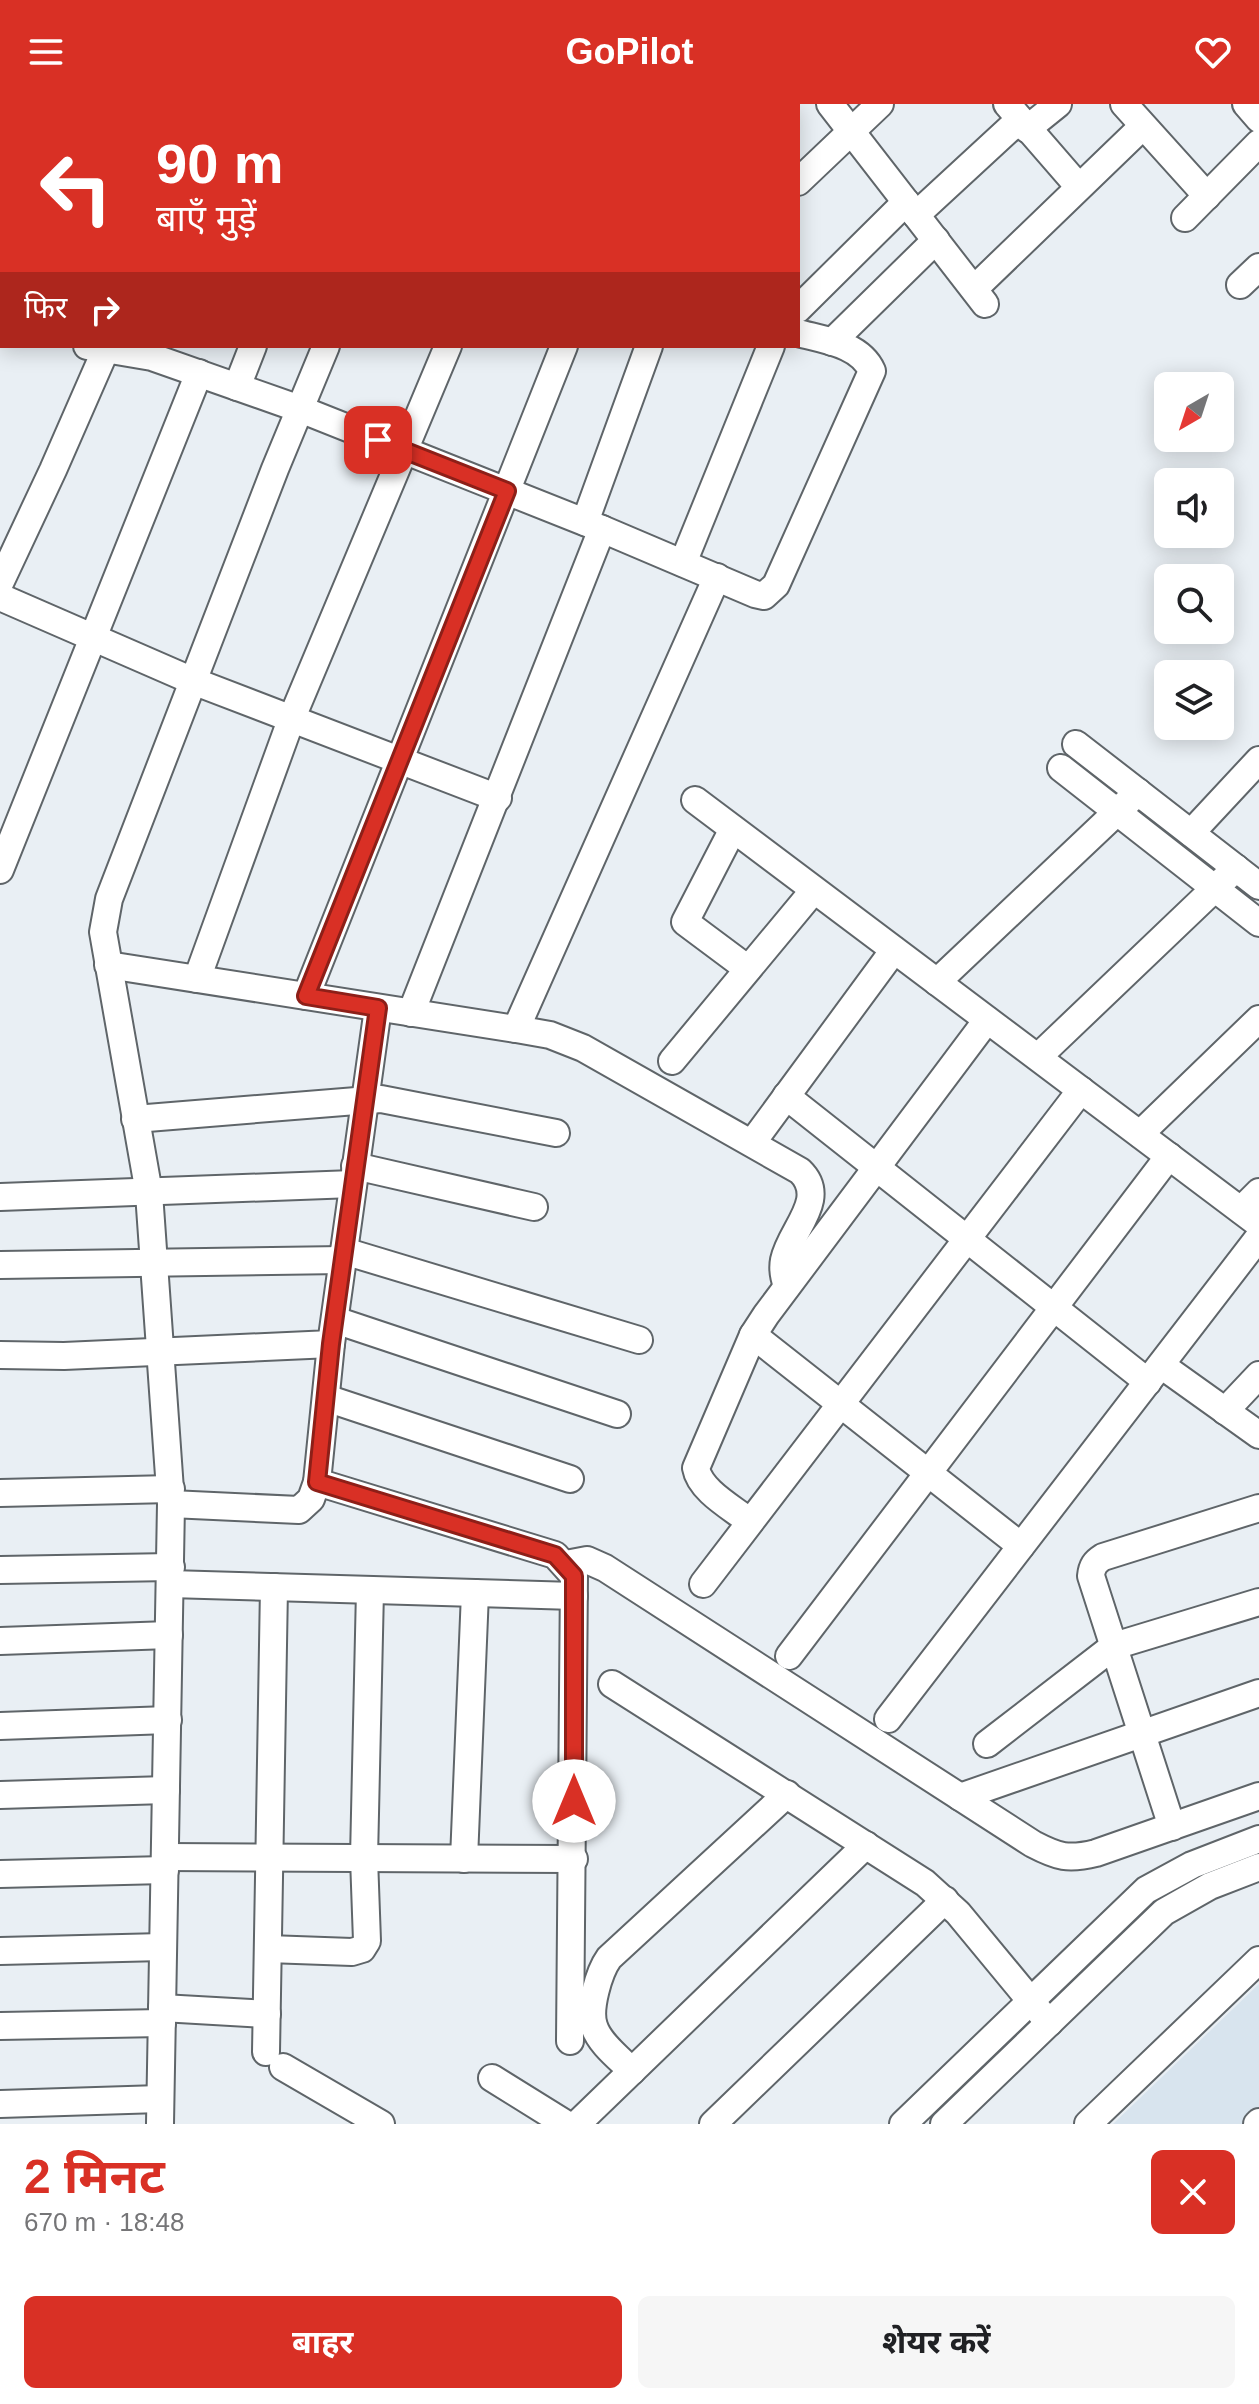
<!DOCTYPE html>
<html lang="hi">
<meta charset="utf-8">
<style>
body{margin:0;font-family:Arial,"Noto Sans Devanagari",sans-serif;background:#f6f6f6;color:#202124;height:100vh;display:flex;flex-direction:column;font-size:30px;white-space:nowrap}
*{box-sizing:border-box;margin:0}
p{font-size:26px;color:#757577}
.icon{flex:none;width:44px;height:44px;fill:none;stroke:currentColor;stroke-width:2;stroke-linecap:round;stroke-linejoin:round}
.map{position:relative;height:2020px;overflow:hidden}
.panel{display:flex;flex-direction:column;background:#fff;flex:1}
.panel>*{flex:none}
.guide{position:absolute;left:0px;top:0px;width:800px;height:244px;box-shadow:0 4px 20px #0003;background:#d93025;color:#fff;overflow:hidden}
.needle{width:52px;rotate:219deg}
.tools{position:absolute;left:1154px;top:268px;display:grid;gap:16px}
.tools a{display:grid;place-items:center;width:80px;height:80px;border-radius:12px;background:#fff;box-shadow:0 4px 20px #0003;font-size:40px}
.pin{position:absolute;display:grid;place-items:center;width:68px;height:68px;color:#fff;margin:-34px;border-radius:16px;box-shadow:0 4px 12px #0006}
.me{position:absolute;width:88px;margin:-44px;rotate:0deg;stroke-linejoin:round;filter:drop-shadow(0 0 6px #0008)}
.turn{display:flex;align-items:center;gap:28px;height:168px;padding:0 24px;font-size:36px}
.turn .icon{width:104px;height:104px;stroke-width:2.5}
.turn b{display:block;font-size:56px;line-height:68px}
.then{display:flex;align-items:center;height:76px;padding:0 24px;background:#0003;gap:16px;font-size:30px}
.round{display:grid;place-items:center;flex:none;width:84px;height:84px;border-radius:12px;background:#f6f6f6}
.summary{display:flex;align-items:center;justify-content:space-between;height:136px;padding:0 24px}
h1{font-size:48px;font-weight:700;line-height:60px;color:#d93025}
.cta{display:flex;gap:16px;margin-top:auto;padding:16px 24px}
.cta a{flex:1;height:92px;border-radius:12px;background:#d93025;color:#fff;font-size:32px;font-weight:700;line-height:92px;text-align:center}
.cta a+a{background:#f6f6f6;color:#202124}
header{display:flex;justify-content:space-between;align-items:center;height:104px;padding:0 24px;background:#d93025;color:#fff;font-size:36px;font-weight:700}
.map>svg:first-child{display:block}
.built{fill:#d8e4ee}
.lines{fill:none;stroke-linecap:round;stroke-linejoin:round}
.minor-casing{stroke:#5f6569;stroke-width:30}
.minor{stroke:#fff;stroke-width:26}
.route-casing{stroke:#8d1f18;stroke-width:20}
.route{stroke:#d93025;stroke-width:14}
</style>
<header><svg class="icon" aria-label="menu" viewBox="0 0 24 24"><path d="M4 6h16M4 12h16M4 18h16"/></svg>GoPilot<svg class="icon" aria-label="heart" viewBox="0 0 24 24"><path d="M12 20l-8-8c-3-5 5-10 8-4 3-6 11-1 8 4z"/></svg></header>
<div class="map">
<svg width="1259" height="2020" viewBox="0 0 1259 2020">
<rect width="100%" height="100%" fill="#e9eff4"/>
<path class="built" d="M 1259,1880 L 1259,2020 L 1113,2020 Z"/>
<g class="lines">
<defs>
<g id="minor">
<path d="M 830,0 L 985,200"/>
<path d="M 1007,0 L 1079,83"/>
<path d="M 1124,0 L 1207,92"/>
<path d="M 1246,0 L 1259,15"/>
<path d="M 14,2 L 14,0"/>
<path d="M 100,2 L 101,0"/>
<path d="M 188,2 L 188,0"/>
<path d="M 279,2 L 279,0"/>
<path d="M 364,2 L 365,0"/>
<path d="M 460,2 L 461,0"/>
<path d="M 576,2 L 577,0"/>
<path d="M 734,2 L 736,0"/>
<path d="M 1027,25 L 1058,0"/>
<path d="M 798,78 L 880,0"/>
<path d="M 0,82 L 2,70"/>
<path d="M 916,111 L 1019,16"/>
<path d="M 1185,114 L 1259,39"/>
<path d="M 1240,181 L 1259,163"/>
<path d="M 974,185 L 1143,22"/>
<path d="M 798,205 L 906,98"/>
<path d="M 0,227 L 2,227"/>
<path d="M 832,238 L 936,136"/>
<path d="M 87,242 L 152,253 L 300,305 L 602,425 L 755,490 L 764,492 L 776,481 L 872,267 C 860,240 824,236 798,229"/>
<path d="M 237,283 L 253,242"/>
<path d="M 585,418 L 649,242"/>
<path d="M 683,459 L 771,242"/>
<path d="M 0,479 L 53,366 L 106,245"/>
<path d="M 0,493 L 193,577 L 498,694"/>
<path d="M 1076,640 L 1259,782"/>
<path d="M 1061,664 L 1259,819"/>
<path d="M 695,696 L 1259,1120"/>
<path d="M 733,725 L 685,818 L 748,865"/>
<path d="M 1191,729 L 1259,656"/>
<path d="M 0,766 L 199,269"/>
<path d="M 108,861 L 516,925 L 550,931 L 583,944 L 800,1067 C 829,1095 790,1126 784,1156 C 782,1166 784,1174 787,1182"/>
<path d="M 197,875 L 291,616 L 448,242"/>
<path d="M 937,878 L 1138,688"/>
<path d="M 306,892 L 564,242"/>
<path d="M 411,909 L 602,425"/>
<path d="M 516,925 L 717,473"/>
<path d="M 1038,953 L 1236,764"/>
<path d="M 672,957 L 814,786"/>
<path d="M 786,992 L 1148,1278"/>
<path d="M 135,1015 L 381,995 L 556,1029"/>
<path d="M 1140,1030 L 1259,915"/>
<path d="M 752,1039 L 894,846"/>
<path d="M 355,1062 L 534,1103"/>
<path d="M 0,1093 L 353,1080"/>
<path d="M 1241,1106 L 1259,1088"/>
<path d="M 344,1147 L 639,1236"/>
<path d="M 0,1161 L 343,1156"/>
<path d="M 335,1216 L 617,1310"/>
<path d="M 753,1231 L 1021,1442"/>
<path d="M 0,1251 L 64,1252 L 331,1240 L 378,904"/>
<path d="M 1161,1261 L 1259,1331"/>
<path d="M 326,1294 L 570,1375"/>
<path d="M 1225,1307 L 1259,1271"/>
<path d="M 317,1378 L 555,1451 L 574,1472 L 570,1937"/>
<path d="M 0,1389 L 171,1385"/>
<path d="M 171,1400 L 299,1406 L 311,1395 L 317,1378 L 331,1240"/>
<path d="M 750,1418 C 733,1404 700,1387 696,1364 L 753,1231 L 766,1211 L 987,916"/>
<path d="M 566,1460 L 587,1456 L 605,1464 L 1033,1740 C 1058,1753 1068,1756 1096,1749 L 1259,1692"/>
<path d="M 0,1466 L 171,1463"/>
<path d="M 170,1480 L 574,1492"/>
<path d="M 703,1480 L 1081,986"/>
<path d="M 0,1537 L 169,1531"/>
<path d="M 789,1552 L 1169,1052"/>
<path d="M 612,1580 L 925,1779 L 958,1809 L 1049,1919"/>
<path d="M 888,1615 L 1259,1133"/>
<path d="M 0,1622 L 168,1616"/>
<path d="M 987,1640 L 1114,1542 L 1259,1498"/>
<path d="M 0,1691 L 166,1686"/>
<path d="M 960,1693 L 1259,1589"/>
<path d="M 1172,1723 L 1091,1472 C 1092,1462 1095,1458 1103,1453 L 1259,1404"/>
<path d="M 165,1753 L 574,1755"/>
<path d="M 464,1755 L 475,1489"/>
<path d="M 0,1770 L 165,1766"/>
<path d="M 268,1845 L 352,1848 L 362,1845 L 367,1837 L 364,1754 L 370,1486"/>
<path d="M 0,1847 L 163,1843"/>
<path d="M 162,1904 L 267,1910"/>
<path d="M 0,1922 L 162,1919"/>
<path d="M 266,1948 L 274,1483"/>
<path d="M 283,1963 L 381,2020"/>
<path d="M 632,1967 C 620,1955 599,1939 594,1922 C 588,1905 599,1868 609,1854 L 787,1690"/>
<path d="M 492,1974 L 566,2020"/>
<path d="M 0,2000 L 160,1995"/>
<path d="M 160,2020 L 171,1400 L 149,1089 L 103,828 L 109,795 L 275,365 L 326,242"/>
<path d="M 577,2020 L 866,1741"/>
<path d="M 713,2020 L 945,1796"/>
<path d="M 903,2020 L 1146,1786 L 1192,1761 L 1259,1735"/>
<path d="M 944,2020 L 1164,1808 L 1210,1782 L 1259,1763"/>
<path d="M 1088,2020 L 1259,1856"/>
<path d="M 1257,2020 L 1259,2018"/>
</g>
</defs>
<use href="#minor" class="minor-casing"/>
<use href="#minor" class="minor"/>
</g>
<g class="lines">
<defs>
<path id="route" d="M 378,336 L 507,387 L 306,892 L 378,904 L 331,1240 L 317,1378 L 555,1451 L 574,1472 L 574,1697"/>
</defs>
<use href="#route" class="route-casing"/>
<use href="#route" class="route"/>
</g>
</svg>
<div class="tools">
<a><svg class="needle" viewBox="-14 -14 28 28"><path d="M0-13l5 13h-10z" fill="#e53935"/><path d="M0 13l5-13h-10z" fill="#757577"/></svg></a>
<a><svg class="icon" aria-label="sound" viewBox="0 0 24 24"><path d="M4 9h4l5-4v14l-5-4H4zM17 9q2 3 0 6"/></svg></a>
<a><svg class="icon" aria-label="search" viewBox="0 0 24 24"><circle cx="10" cy="10" r="6"/><path d="M15 15l6 6"/></svg></a>
<a><svg class="icon" aria-label="layers" viewBox="0 0 24 24"><path d="M12 4l9 5-9 5-9-5zM3 14l9 5 9-5"/></svg></a>
</div>
<div class="pin" style="left:378px;top:336px;background:#d93025"><svg class="icon" aria-label="arrive" viewBox="0 0 24 24"><path d="M6 21V4h12l-3 4 3 4H6"/></svg></div>
<svg class="me" style="left:574px;top:1697px" viewBox="-20 -20 40 40"><circle r="19" fill="#fff"/><path d="M0-13L10 11 0 6-10 11z" fill="#d93025"/></svg>
<div class="guide">
<div class="turn"><svg class="icon" aria-label="left" viewBox="0 0 24 24"><path d="M17 20v-9H6M10 6l-5 5 5 5"/></svg><div><b>90 m</b>बाएँ मुड़ें</div></div>
<div class="then">फिर<svg class="icon" aria-label="right" viewBox="0 0 24 24"><path d="M7 20v-9h11M14 6l5 5-5 5"/></svg></div>
</div>
</div>
<section class="panel">
<div class="summary"><div><h1>2 मिनट</h1><p>670 m · 18:48</p></div><a class="round" style="background:#d93025;color:#fff"><svg class="icon" aria-label="close" viewBox="0 0 24 24"><path d="M6 6l12 12M18 6L6 18"/></svg></a></div>
<div class="cta"><a>बाहर</a><a>शेयर करें</a></div>
</section>
